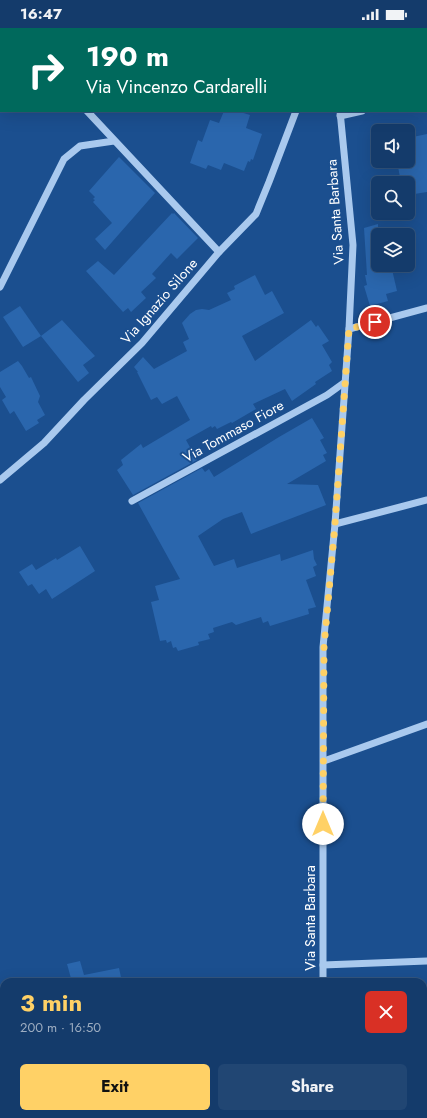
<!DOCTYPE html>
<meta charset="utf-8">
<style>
body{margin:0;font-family:Jost,sans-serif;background:#214673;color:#f1f3f6;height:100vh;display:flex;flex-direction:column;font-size:15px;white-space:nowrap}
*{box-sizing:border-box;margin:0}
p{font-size:13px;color:#9dadc1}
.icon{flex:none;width:22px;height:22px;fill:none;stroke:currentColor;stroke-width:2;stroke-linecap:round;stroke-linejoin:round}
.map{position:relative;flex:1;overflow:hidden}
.panel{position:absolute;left:0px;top:950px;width:427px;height:140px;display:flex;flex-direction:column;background:#143b6b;border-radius:12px 12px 0 0;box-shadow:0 4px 16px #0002,0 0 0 1px #33557e}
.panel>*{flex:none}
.top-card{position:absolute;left:0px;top:0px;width:427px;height:84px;box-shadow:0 4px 16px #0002,0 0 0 1px #33557e;background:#00695c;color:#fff;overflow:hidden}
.buttons{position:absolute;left:371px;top:96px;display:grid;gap:8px}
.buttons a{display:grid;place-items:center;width:44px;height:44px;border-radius:6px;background:#143b6b;box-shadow:0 4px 16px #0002,0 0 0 1px #33557e;font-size:20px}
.pin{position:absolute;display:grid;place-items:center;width:34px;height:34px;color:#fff;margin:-17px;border:2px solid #fff;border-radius:50%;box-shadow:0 1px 4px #0007}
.me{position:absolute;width:44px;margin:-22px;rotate:0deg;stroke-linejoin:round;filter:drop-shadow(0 0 3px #0008)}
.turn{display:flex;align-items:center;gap:14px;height:84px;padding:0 20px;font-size:18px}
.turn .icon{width:52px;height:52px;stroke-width:2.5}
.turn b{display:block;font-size:28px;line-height:34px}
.round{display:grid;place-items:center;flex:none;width:42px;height:42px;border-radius:6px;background:#214673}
.summary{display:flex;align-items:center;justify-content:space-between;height:68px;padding:0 20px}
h1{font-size:24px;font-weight:700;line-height:30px;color:#ffd166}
.cta{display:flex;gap:8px;margin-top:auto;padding:8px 20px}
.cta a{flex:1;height:46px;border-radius:6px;background:#ffd166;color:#111;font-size:16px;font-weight:700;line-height:46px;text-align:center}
.cta a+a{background:#214673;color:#f1f3f6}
.status{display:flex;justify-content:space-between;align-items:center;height:28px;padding:0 20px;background:#143b6b;direction:ltr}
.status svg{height:11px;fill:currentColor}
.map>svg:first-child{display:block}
.building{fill:#2a66ad}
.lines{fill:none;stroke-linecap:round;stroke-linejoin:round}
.minor{stroke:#a9c9ee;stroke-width:7}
.route{stroke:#ffd166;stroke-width:7;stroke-dasharray:0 12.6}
.labels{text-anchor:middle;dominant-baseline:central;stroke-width:4;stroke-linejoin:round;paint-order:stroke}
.street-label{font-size:14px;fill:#fff;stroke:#1b4f8f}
</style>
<div class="status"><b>16:47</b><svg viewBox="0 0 49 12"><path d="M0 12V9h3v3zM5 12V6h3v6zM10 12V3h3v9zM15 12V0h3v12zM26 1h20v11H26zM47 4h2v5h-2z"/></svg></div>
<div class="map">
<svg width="427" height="1090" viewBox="0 0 427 1090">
<rect width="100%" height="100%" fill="#1b4f8f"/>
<g class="building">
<path d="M 224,83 L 237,83 L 250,87 L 246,100 L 262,106 L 253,132 L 251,131 L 250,134 L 248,133 L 244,143 L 224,135 L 221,142 L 208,137 L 206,141 L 190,135 L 198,112 L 202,114 L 210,92 L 219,95 Z"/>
<path d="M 427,106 L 427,164 L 408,167 L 408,155 L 401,155 L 397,133 L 408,133 L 408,110 Z"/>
<path d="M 119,129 L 155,165 L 105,222 L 95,211 L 112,195 L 93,174 L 95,172 L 93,171 L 95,169 L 89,163 Z"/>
<path d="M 172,185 L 173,186 L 174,185 L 198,210 L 177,231 L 171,225 L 152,246 L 156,250 L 141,264 L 146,270 L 131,284 L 128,280 L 123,284 L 86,243 L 98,233 L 114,247 Z"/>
<path d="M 378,196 L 378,237 L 391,237 L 397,263 L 386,266 L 388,273 L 370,278 L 364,258 L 367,257 L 365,247 L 367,247 L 364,200 Z"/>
<path d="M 255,247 L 265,267 L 272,263 L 284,285 L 242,308 L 255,333 L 311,292 L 316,299 L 318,297 L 329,313 L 322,317 L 332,334 L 329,337 L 332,343 L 315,354 L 316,356 L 292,373 L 285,361 L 253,376 L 256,381 L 232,395 L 231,394 L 217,401 L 215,398 L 212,400 L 211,398 L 186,412 L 197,432 L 133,467 L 117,442 L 123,437 L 121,432 L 141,416 L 143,420 L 190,392 L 177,368 L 162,376 L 157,369 L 151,372 L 137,344 L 138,344 L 134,339 L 143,329 L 154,341 L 187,323 L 183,314 L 189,311 L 182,295 L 190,286 L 196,282 L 202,281 L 209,282 L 231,272 L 227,265 L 235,261 L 234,258 Z"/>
<path d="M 20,278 L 41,308 L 23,319 L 3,289 Z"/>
<path d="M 62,292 L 95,328 L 83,337 L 89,345 L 78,354 L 41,308 Z"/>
<path d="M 18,333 L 22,338 L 29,350 L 31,349 L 40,368 L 38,374 L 45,387 L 37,392 L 39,395 L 26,403 L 14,383 L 10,386 L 2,372 L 6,369 L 0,359 L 0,344 Z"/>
<path d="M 312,390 L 324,410 L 320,412 L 327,425 L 323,427 L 326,433 L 287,456 L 318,457 L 326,477 L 251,506 L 242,484 L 223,491 L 198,508 L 214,538 L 234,531 L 237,540 L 280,526 L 281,533 L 313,522 L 314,531 L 317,537 L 313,539 L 316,548 L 306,552 L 316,579 L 308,581 L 309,586 L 270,598 L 268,593 L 263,595 L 261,589 L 236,597 L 232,594 L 213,600 L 214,604 L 208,606 L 210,611 L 198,614 L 199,617 L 178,623 L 176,619 L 173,620 L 171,613 L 167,615 L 166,612 L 160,613 L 151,574 L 159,572 L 155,558 L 180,551 L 138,475 L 202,440 L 205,444 L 209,441 L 214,449 L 279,409 Z"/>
<path d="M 80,518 L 95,543 L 52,571 L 46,561 L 39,566 L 32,556 L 28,558 L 19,544 L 32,536 L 36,542 L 56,530 L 57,532 Z"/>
<path d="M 80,933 L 84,947 L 119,940 L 122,954 L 72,954 L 67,936 Z"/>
</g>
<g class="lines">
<g class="minor">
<path d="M 333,0 L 333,1"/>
<path d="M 0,5 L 1,6"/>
<path d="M 426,69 L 427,69"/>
<path d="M 87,83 L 219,224"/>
<path d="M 340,88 L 362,83"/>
<path d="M 0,259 L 64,131 L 80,118 L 114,113"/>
<path d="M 349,301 L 427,280"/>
<path d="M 0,452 L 44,415 L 84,372 L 142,315 L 219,224 L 256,186 L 269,154 L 296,83"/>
<path d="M 132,473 L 327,367 L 345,354"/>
<path d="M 335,496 L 427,472"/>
<path d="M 324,733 L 427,696"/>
<path d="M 323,937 L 427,933"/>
<path d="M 323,954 L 323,619 L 335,496 L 349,301 L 353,217 L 340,83"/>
<path d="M 423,1025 L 427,1025"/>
<path d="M 320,1090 L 320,1086"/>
</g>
</g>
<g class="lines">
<path class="route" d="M 323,796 L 324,619 L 335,496 L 349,301 L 375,294"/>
</g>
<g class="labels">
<g class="street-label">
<text transform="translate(335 184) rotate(-94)">Via Santa Barbara</text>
<text transform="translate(159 273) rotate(-49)">Via Ignazio Silone</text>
<text transform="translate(233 403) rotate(-29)">Via Tommaso Fiore</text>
<text transform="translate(310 890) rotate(-90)">Via Santa Barbara</text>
</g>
</g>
</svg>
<div class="buttons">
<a><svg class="icon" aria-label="sound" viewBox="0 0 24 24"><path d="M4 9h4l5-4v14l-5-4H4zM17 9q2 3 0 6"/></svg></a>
<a><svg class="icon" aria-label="search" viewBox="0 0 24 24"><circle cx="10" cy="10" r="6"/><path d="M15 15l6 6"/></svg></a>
<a><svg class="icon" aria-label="layers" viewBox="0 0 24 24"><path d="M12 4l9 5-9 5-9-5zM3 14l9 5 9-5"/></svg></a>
</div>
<div class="pin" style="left:375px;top:294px;background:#d93025"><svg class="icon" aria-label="arrive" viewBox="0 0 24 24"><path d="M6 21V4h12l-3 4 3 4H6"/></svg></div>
<svg class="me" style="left:323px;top:796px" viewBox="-20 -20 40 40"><circle r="19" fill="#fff"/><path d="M0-13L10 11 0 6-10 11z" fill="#ffd166"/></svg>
<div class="top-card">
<div class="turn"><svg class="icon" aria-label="right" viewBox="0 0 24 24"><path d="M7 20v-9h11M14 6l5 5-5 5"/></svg><div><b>190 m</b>Via Vincenzo Cardarelli</div></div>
</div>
<section class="panel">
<div class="summary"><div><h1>3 min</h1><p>200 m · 16:50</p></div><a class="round" style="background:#d93025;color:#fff"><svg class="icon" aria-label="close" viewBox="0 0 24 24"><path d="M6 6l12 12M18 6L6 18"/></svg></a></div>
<div class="cta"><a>Exit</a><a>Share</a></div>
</section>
</div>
